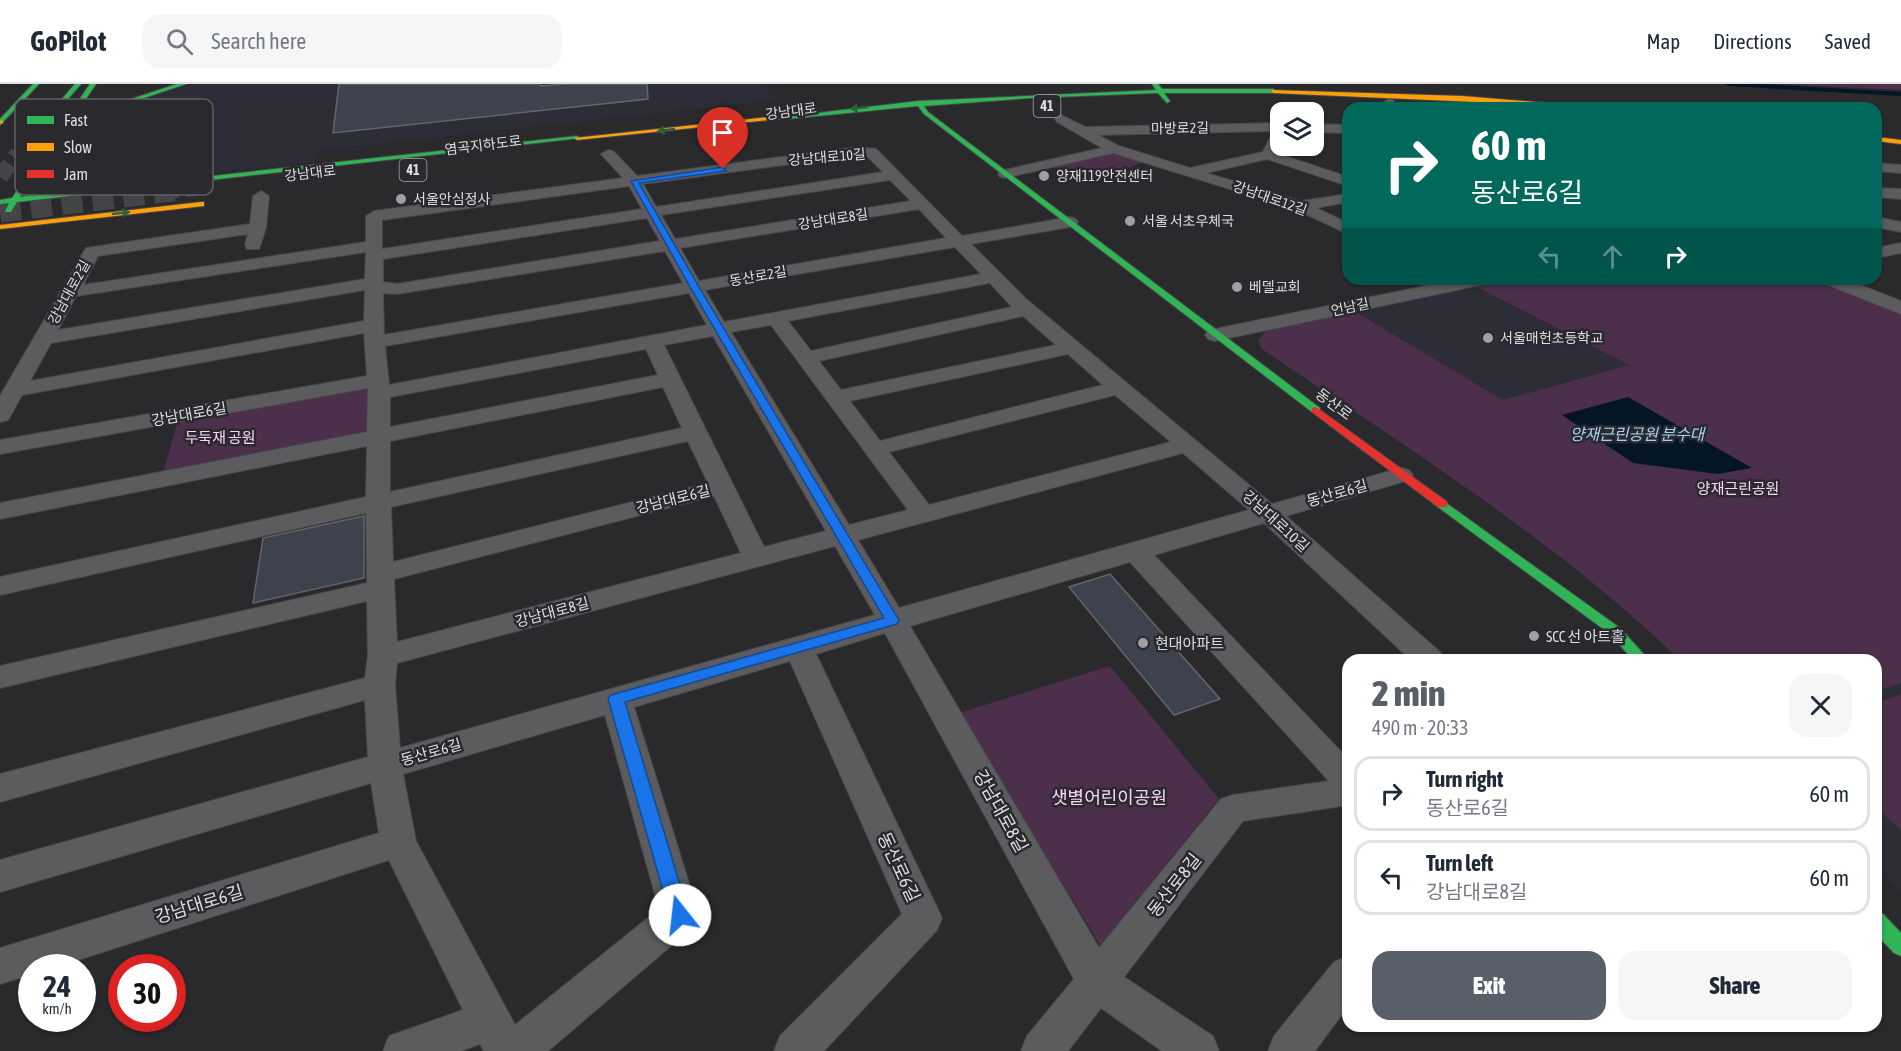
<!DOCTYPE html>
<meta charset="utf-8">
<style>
body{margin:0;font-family:"Asap Condensed","Noto Sans KR",sans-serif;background:#f6f6f7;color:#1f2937;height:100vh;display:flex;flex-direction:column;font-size:22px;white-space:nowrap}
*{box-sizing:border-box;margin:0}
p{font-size:20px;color:#747a83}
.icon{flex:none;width:33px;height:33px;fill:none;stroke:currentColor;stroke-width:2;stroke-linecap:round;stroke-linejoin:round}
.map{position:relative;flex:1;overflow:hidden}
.details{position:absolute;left:1342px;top:570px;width:540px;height:378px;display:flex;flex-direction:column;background:#fff;border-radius:18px;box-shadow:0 2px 4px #0004}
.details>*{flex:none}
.guide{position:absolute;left:1342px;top:18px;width:540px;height:183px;border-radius:18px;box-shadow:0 2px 4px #0004;background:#00695c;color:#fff;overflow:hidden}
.controls{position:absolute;left:1270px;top:18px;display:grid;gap:12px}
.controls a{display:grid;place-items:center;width:54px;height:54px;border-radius:12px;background:#fff;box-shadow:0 2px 4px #0004;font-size:30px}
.speed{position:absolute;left:18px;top:870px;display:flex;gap:12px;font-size:30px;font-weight:700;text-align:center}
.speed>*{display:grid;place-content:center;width:78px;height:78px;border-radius:50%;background:#fff;box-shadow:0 2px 4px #0004;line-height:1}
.speed small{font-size:15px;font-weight:400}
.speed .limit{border:9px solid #d22;background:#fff;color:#111}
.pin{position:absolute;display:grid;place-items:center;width:51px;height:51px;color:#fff;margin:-62px -26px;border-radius:50% 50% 50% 0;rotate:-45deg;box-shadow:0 0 6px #0007}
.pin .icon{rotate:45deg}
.me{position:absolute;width:66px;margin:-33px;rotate:344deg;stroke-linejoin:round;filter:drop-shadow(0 0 4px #0008)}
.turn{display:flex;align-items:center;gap:21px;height:126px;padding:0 30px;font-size:27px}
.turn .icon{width:78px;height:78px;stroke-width:2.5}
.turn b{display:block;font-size:42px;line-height:51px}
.lanes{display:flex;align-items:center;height:57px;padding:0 30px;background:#0003;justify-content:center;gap:30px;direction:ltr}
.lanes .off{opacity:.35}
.round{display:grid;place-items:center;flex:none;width:63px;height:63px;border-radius:18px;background:#f6f6f7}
.overview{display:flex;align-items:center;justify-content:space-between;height:102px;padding:0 30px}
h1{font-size:36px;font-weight:800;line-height:45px;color:#595f68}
.cta{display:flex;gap:12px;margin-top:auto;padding:12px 30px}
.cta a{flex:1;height:69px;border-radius:18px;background:#595f68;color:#fff;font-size:24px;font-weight:800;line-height:69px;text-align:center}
.cta a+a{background:#f6f6f7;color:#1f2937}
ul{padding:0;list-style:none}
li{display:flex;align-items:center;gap:18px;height:75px;margin:0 12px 9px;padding:0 18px;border:3px solid #e0e1e3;border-radius:18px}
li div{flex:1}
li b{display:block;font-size:22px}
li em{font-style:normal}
header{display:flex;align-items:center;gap:36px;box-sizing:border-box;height:84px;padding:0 30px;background:#fff;border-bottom:2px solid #e0e1e3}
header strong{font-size:28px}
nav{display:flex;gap:33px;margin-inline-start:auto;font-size:21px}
.search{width:420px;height:54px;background:#f6f6f7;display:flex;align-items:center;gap:15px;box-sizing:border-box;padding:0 21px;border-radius:18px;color:#747a83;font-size:22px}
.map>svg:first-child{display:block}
.built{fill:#2d2d37}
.green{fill:#4c2f4a}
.water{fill:#041626}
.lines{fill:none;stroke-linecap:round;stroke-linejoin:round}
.stream{stroke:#041626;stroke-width:4}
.building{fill:#3d424c;stroke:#646567;stroke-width:1.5}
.primary-tunnel-far1{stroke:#454548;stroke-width:16;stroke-dasharray:16 8;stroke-linecap:butt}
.primary-tunnel{stroke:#454548;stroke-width:21;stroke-dasharray:21 10;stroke-linecap:butt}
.highway-tunnel{stroke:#454548;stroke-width:16;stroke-dasharray:16 8;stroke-linecap:butt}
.street-casing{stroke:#48484b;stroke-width:2}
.fast-casing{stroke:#48484b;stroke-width:2}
.slow-casing{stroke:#48484b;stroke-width:2}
.jam-casing{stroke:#48484b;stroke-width:2}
.street{fill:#5c5c5e;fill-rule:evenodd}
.fast{fill:#30b455;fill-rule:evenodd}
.slow{fill:#ff9f0a;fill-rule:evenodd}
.jam{fill:#e5322d;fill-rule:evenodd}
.oneway{fill:#2c613e}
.route{fill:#1a73e8;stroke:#114b97;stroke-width:1.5}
.poi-dot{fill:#a0a0a3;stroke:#29292e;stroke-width:2}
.labels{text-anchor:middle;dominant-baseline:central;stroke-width:5;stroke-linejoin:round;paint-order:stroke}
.shield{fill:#29292e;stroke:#a8a8ac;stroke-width:1.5}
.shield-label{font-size:14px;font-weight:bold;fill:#dfdfe2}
.far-street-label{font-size:14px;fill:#dfdfe2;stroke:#29292e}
.far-poi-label{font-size:14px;fill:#dfdfe2;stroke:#29292e;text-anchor:start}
.street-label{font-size:15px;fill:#dfdfe2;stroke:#29292e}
.park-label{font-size:15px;fill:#fbd2f8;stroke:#29292e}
.poi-label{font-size:15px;fill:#dfdfe2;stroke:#29292e;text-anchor:start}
.water-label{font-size:16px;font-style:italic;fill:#a5d2f4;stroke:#29292e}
.near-park-label{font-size:18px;fill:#fbd2f8;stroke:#29292e}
.near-street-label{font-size:18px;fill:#dfdfe2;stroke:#29292e}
.key{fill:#29292e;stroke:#606064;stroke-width:1.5}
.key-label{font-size:16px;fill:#dfdfe2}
</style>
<header>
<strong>GoPilot</strong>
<div class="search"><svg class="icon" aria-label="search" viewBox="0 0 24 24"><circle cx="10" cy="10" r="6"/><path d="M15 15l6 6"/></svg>Search here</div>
<nav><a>Map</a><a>Directions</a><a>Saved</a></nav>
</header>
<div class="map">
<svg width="1901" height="967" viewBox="0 0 1901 967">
<rect width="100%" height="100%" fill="#2a2a2d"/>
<g class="built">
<path d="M 193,0 L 761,0 L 776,16 L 322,66 L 315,78 L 121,97 L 95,97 L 82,95 L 72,89 L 106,27 Z"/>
<path d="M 1477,203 L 1629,281 L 1503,316 L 1354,227 Z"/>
<path d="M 1901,599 L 1901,807 L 1877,781 L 1876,607 Z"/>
</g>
<g class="green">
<path d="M 1777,0 L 1901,0 L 1901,6 Z"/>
<path d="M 1111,67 L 1144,78 L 1093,97 L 1049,81 Z"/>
<path d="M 1510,195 L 1817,195 L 1901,229 L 1901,599 L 1877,607 L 1876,576 L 1680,576 C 1555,455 1405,363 1262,265 L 1258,257 L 1266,247 L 1354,227 L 1503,316 L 1629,281 L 1477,203 Z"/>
<path d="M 371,301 L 372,348 L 163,389 L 178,336 Z"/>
<path d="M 1110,582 L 1219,715 L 1100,861 L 959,629 Z"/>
<path d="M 1901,610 L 1901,746 L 1877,724 L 1876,619 Z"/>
</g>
<path class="water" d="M 1628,313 L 1752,384 L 1718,390 L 1633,379 L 1562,331 Z"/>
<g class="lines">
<path class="stream" d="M 1728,0 L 1901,10"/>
</g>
<g class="building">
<path d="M 339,0 L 541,0 L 541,2 L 564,0 L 647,0 L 648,15 L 333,49 Z"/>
<path d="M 364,432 L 364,494 L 253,519 L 263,454 Z"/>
<path d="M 1110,490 L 1220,615 L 1174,631 L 1069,503 Z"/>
</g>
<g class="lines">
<path class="primary-tunnel-far1" d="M 162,108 L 195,104"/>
<path class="primary-tunnel" d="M 0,128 L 174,107"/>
<path class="highway-tunnel" d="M 0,93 L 18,69"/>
<defs>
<g id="street">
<path d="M 1389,15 L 1393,16 L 1396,24 L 1384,24 L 1383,19 Z"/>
<path d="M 1061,31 L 1085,43 L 1281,39 L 1281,57 L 1276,69 L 1348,93 L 1348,102 L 1267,75 L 1206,89 L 1301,117 L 1348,110 L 1348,118 L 1316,124 L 1348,139 L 1348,150 L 1295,125 L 1113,69 L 1005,94 L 1000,93 L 998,90 L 1000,87 L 1102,64 L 1057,38 L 1055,35 ZM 1273,47 L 1263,68 L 1190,84 L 1119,62 L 1098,51 Z"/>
<path d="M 1314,40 L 1348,41 L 1348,49 L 1314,48 Z"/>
<path d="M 857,63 L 876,65 L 962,152 L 1070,133 L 1076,135 L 1078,138 L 1076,141 L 1070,143 L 971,160 L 1025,214 L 1272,420 L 1401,384 L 1409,386 L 1413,391 L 1409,396 L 1286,432 L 1441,569 L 1445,576 L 1411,576 L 1264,439 L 1154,471 L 1348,675 L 1348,721 L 1243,737 L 1124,893 L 1213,952 L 1219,967 L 1162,967 L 1101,924 L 1068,967 L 1021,967 L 1027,952 L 1074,895 L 885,549 L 816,570 L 942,834 L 937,846 L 824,967 L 774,967 L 780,952 L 902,830 L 790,577 L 634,623 L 699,831 L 693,843 L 548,967 L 484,967 L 480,960 L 461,967 L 383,967 L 389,952 L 463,926 L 389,776 L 53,884 L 32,884 L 32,890 L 0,900 L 0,864 L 379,749 L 371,699 L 0,808 L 0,776 L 368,673 L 365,616 L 0,718 L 0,690 L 365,594 L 368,572 L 367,517 L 0,604 L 0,582 L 367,499 L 366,429 L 0,511 L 0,493 L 366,413 L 367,362 L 0,435 L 0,419 L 367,348 L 368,304 L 0,370 L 0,356 L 367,292 L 364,249 L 22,311 L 8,336 L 0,338 L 0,312 L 86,164 L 250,140 L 253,112 L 261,107 L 269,112 L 266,144 L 259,165 L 247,165 L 245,161 L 248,150 L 98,172 L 83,201 L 366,158 L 366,132 L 374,127 L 623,94 L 601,70 L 608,66 L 613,67 L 637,92 ZM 857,71 L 867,72 L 883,88 L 656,123 L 643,100 ZM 890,96 L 911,117 L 675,155 L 661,131 ZM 629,102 L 642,125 L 382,165 L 382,136 ZM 919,125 L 946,154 L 699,197 L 680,164 ZM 647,134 L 660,157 L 397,200 L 383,198 L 383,175 ZM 955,163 L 981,190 L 724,238 L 705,206 ZM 665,167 L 683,199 L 384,251 L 383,209 L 397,210 ZM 366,168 L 365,195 L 58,246 L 76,212 ZM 990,199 L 1012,223 L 811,267 L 788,237 ZM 365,206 L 364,237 L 30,297 L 51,259 ZM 689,209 L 707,241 L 389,301 L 385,262 ZM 1023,232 L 1056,261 L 841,306 L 819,277 ZM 771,241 L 908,426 L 849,441 L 731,248 ZM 713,252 L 826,447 L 764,463 L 664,261 ZM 646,265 L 658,291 L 390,343 L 390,313 ZM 1068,270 L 1103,301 L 880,357 L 850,317 ZM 663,303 L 682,344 L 390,408 L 390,357 ZM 1115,311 L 1171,358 L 929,421 L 889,368 ZM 688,357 L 708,399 L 393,478 L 391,423 ZM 1183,369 L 1249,426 L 899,524 L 858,456 ZM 714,412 L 741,469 L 397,558 L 394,495 ZM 835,462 L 875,531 L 400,664 L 395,601 L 397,579 ZM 1130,478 L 1329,697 L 1233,711 L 1221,715 L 1099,864 L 910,542 ZM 605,631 L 659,825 L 515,941 L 416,757 L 403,690 Z"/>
<path d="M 1876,79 L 1901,81 L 1901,89 L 1876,87 Z"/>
<path d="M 1876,104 L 1901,105 L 1901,115 L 1876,113 Z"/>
<path d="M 1876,133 L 1901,138 L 1901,148 L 1876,143 Z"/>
<path d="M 1901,159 L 1901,169 L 1876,174 L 1876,164 Z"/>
<path d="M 1459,195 L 1494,195 L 1491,199 L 1485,200 L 1215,257 L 1208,255 L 1205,251 L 1208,247 L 1215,245 Z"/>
<path d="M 1820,195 L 1845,195 L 1901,217 L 1901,230 L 1823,199 Z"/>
<path d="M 1348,872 L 1348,922 L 1315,967 L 1268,967 L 1274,952 L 1334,878 Z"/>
</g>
<g id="fast">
<path d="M 33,0 L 39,0 L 0,41 L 0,35 Z"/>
<path d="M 75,0 L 81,0 L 20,70 L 16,70 L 16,68 Z"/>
<path d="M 90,0 L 96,0 L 65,46 L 104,24 L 177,0 L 186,0 L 108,26 L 61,53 L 20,113 L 577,52 L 580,54 L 17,118 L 11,128 L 5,128 L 9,119 L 0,120 L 0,116 L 12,114 Z"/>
<path d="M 1152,0 L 1158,0 L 1162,5 L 1273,5 L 1276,7 L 1273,9 L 1164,9 L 1170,17 L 1167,19 L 1158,9 L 1030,14 L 924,22 L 928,28 L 1320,324 L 1320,328 L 1312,328 L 924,30 L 918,22 L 787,35 L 784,33 L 918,17 L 1156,6 Z"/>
<path d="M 1442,416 L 1620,544 L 1649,576 L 1633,576 L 1610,550 L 1438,423 L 1436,420 L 1438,417 Z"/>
<path d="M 1876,828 L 1883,830 L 1901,849 L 1901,872 L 1894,869 L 1876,850 Z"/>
</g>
<g id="slow">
<path d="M 1271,6 L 1462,12 L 1611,24 L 1273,9 Z"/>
<path d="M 787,31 L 789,34 L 577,56 L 574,54 Z"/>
<path d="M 0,36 L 3,37 L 3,39 L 0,40 Z"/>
<path d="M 1876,53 L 1901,56 L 1901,60 L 1876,57 Z"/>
<path d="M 201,118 L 204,118 L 204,122 L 0,145 L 0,141 Z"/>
</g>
<path id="jam" d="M 1316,323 L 1446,417 L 1448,420 L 1446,423 L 1438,423 L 1312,328 L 1312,324 Z"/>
</defs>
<use href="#street" class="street-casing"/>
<use href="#fast" class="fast-casing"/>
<use href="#slow" class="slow-casing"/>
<use href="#jam" class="jam-casing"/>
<use href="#street" class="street"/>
<use href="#fast" class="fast"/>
<use href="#slow" class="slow"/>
<use href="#jam" class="jam"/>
</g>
<defs><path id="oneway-solid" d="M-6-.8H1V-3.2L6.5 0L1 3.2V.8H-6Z" transform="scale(1.5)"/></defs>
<g class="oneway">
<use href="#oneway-solid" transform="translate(859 24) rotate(174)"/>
<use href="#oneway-solid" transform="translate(666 46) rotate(173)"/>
<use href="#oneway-solid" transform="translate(121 129) rotate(-6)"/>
</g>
<path class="route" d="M 723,83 L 726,87 L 639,99 L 699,203 L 899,536 L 897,540 L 625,618 L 689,831 L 686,837 L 680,839 L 673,837 L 670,831 L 608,615 L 611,611 L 884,534 L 690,203 L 631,97 Z"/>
<g class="poi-dot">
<circle cx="1044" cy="92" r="6"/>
<circle cx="401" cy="115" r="6"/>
<circle cx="1130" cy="137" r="6"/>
<circle cx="1237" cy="203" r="6"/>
<circle cx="1488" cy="254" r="6"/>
<circle cx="1534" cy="552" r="6"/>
<circle cx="1143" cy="559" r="6"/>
</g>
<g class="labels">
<g class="shield">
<rect x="1033.5" y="11" width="27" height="22" rx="4.5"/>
<rect x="399.5" y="75" width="27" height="22" rx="4.5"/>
</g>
<g class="shield-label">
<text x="1047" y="22">41</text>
<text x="413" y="86">41</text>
</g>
<g class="far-street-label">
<text transform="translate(791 27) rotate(-8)">강남대로</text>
<text transform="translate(1180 44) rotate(-1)">마방로2길</text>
<text transform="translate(483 61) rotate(-7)">염곡지하도로</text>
<text transform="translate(827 73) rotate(-5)">강남대로10길</text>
<text transform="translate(310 89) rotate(-7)">강남대로</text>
<text transform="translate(1270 114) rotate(19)">강남대로12길</text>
<text transform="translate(833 135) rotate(-9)">강남대로8길</text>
<text transform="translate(758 192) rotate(-10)">동산로2길</text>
<text transform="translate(69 208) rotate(-61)">강남대로2길</text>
<text transform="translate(1350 223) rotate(-12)">언남길</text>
</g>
<g class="far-poi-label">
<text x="1056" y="92">양재119안전센터</text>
<text x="413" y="115">서울안심정사</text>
<text x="1142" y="137">서울 서초우체국</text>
<text x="1249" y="203">베델교회</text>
<text x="1500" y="254">서울매헌초등학교</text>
</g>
<g class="street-label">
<text transform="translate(1334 320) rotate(37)">동산로</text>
<text transform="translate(189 330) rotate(-10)">강남대로6길</text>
<text transform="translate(1337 409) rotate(-16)">동산로6길</text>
<text transform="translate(673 415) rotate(-14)">강남대로6길</text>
<text transform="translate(1276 437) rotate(42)">강남대로10길</text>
<text transform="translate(552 528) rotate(-15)">강남대로8길</text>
<text transform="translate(431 668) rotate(-16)">동산로6길</text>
</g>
<g class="park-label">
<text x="220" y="353">두둑재 공원</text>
<text x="1738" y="404">양재근린공원</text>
</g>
<g class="poi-label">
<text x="1546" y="552">SCC 선 아트홀</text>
<text x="1155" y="559">현대아파트</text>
</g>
<g class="water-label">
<text x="1637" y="350">양재근린공원 분수대</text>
</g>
<g class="near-park-label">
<text x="1109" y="713">샛별어린이공원</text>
</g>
<g class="near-street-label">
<text transform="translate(1001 727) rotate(61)">강남대로8길</text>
<text transform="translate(899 783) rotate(65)">동산로6길</text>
<text transform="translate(1174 801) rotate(-52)">동산로8길</text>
<text transform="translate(199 820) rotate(-17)">강남대로6길</text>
</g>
</g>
<rect x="15" y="15" width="198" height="96" rx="9" class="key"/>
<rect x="27" y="32" width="27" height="8" fill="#30b455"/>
<rect x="27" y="59" width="27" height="8" fill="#ff9f0a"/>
<rect x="27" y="86" width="27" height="8" fill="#e5322d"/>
<g class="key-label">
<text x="64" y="42">Fast</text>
<text x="64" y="69">Slow</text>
<text x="64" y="96">Jam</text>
</g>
</svg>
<div class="controls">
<a><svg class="icon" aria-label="layers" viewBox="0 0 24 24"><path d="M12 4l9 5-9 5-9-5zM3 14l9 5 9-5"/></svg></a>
</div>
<div class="speed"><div>24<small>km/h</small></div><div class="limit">30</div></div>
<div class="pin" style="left:723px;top:85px;background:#d93025"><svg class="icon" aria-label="arrive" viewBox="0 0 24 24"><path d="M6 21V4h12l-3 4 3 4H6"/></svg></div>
<svg class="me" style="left:680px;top:831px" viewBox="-20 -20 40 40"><circle r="19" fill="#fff"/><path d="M0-13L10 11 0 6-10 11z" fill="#1a73e8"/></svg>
<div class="guide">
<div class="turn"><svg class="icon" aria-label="right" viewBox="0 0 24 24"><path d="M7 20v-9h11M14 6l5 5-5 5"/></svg><div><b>60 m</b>동산로6길</div></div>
<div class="lanes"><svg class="icon off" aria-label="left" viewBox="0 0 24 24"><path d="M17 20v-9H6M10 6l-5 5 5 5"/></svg><svg class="icon off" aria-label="ahead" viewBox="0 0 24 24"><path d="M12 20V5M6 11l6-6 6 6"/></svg><svg class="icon" aria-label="right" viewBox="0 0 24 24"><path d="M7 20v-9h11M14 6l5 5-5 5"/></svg></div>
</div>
<section class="details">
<div class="overview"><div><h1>2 min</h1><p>490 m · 20:33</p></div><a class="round"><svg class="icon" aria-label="close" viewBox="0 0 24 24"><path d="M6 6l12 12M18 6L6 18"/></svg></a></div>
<ul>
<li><svg class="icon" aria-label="right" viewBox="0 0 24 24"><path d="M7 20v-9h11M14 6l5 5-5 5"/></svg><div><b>Turn right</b><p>동산로6길</p></div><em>60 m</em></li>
<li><svg class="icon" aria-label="left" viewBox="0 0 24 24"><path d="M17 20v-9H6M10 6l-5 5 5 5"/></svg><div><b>Turn left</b><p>강남대로8길</p></div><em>60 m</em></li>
</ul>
<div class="cta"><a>Exit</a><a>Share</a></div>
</section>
</div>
